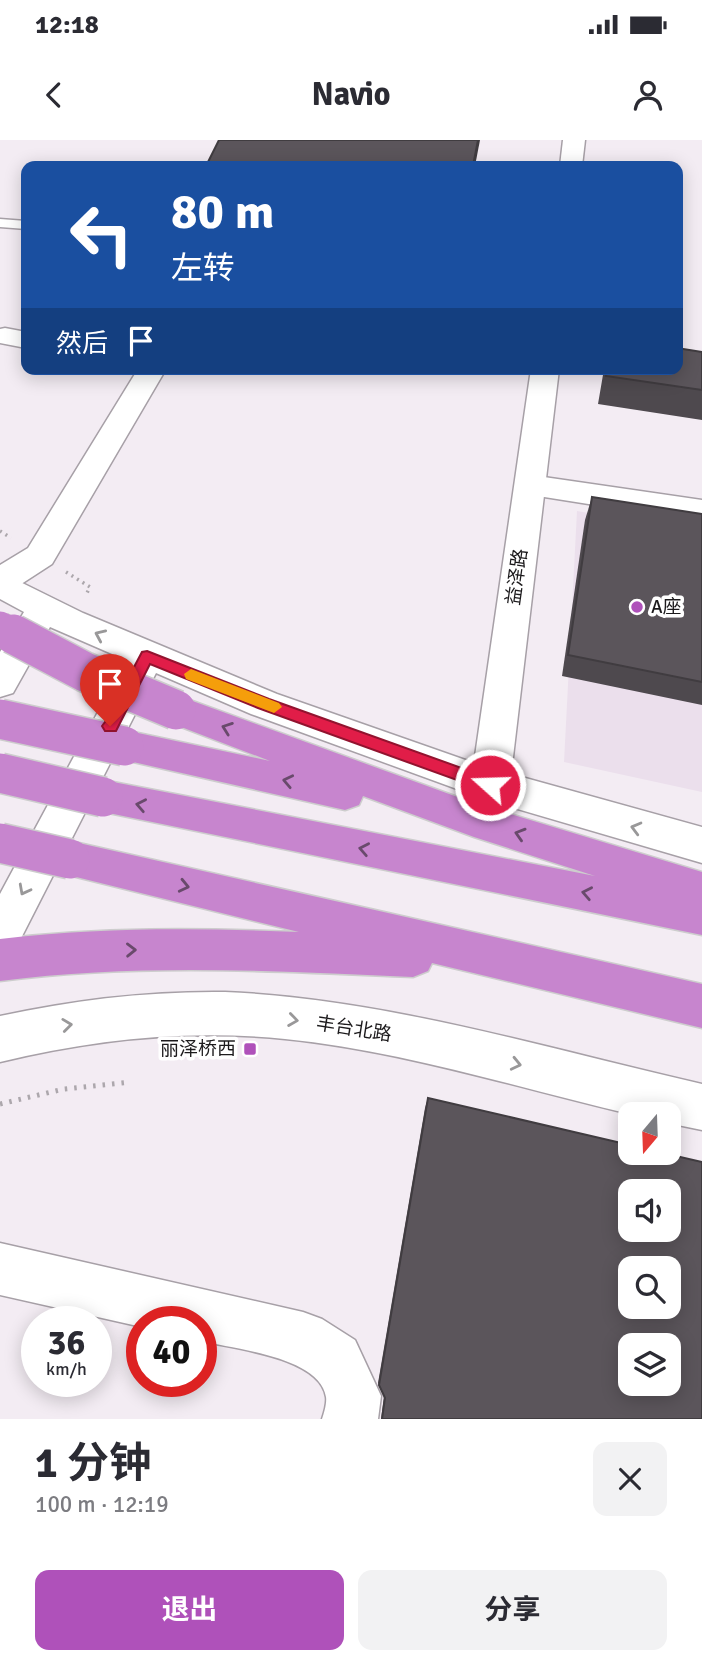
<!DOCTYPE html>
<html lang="zh">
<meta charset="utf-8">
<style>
body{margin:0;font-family:Signika,"Noto Sans SC",sans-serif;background:#f2f2f3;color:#2b2b33;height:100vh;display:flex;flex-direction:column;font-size:26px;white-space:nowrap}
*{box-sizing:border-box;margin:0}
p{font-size:23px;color:#7c7c81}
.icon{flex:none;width:38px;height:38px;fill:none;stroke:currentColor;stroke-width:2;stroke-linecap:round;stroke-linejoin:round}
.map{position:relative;height:1279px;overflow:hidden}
.panel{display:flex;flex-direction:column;background:#fff;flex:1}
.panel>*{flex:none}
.banner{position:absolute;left:21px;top:21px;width:662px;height:214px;border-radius:14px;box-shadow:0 4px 18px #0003;background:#1a4fa0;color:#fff;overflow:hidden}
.needle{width:46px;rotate:199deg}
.buttons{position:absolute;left:618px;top:962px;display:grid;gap:14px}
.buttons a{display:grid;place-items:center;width:63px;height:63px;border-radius:14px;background:#fff;box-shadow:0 4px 18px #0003;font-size:35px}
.speed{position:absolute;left:21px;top:1166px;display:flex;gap:14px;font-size:35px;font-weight:700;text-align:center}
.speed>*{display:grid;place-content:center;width:91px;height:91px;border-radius:50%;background:#fff;box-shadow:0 4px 18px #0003;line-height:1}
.speed small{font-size:18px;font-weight:400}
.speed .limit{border:10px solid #d22;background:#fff;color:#111}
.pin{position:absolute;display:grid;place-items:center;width:60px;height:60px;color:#fff;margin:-72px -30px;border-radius:50% 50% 50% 0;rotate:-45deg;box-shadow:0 0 7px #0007}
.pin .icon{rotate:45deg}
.me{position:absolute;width:77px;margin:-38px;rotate:290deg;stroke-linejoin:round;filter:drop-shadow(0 0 5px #0008)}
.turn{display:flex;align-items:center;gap:24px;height:147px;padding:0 35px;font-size:32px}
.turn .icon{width:91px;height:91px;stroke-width:2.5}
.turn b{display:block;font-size:49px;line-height:60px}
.then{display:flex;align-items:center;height:66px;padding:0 35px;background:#0003;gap:14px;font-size:26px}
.round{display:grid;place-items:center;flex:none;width:74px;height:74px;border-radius:14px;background:#f2f2f3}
.summary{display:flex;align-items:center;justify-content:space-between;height:119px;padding:0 35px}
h1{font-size:42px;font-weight:700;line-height:52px}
.button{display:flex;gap:14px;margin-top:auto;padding:14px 35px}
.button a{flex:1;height:80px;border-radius:14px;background:#af51ba;color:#fff;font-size:28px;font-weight:700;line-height:80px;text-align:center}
.button a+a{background:#f2f2f3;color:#2b2b33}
.status{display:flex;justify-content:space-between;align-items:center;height:49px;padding:0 35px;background:#fff;direction:ltr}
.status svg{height:19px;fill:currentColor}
header{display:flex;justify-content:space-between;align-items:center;height:91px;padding:0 35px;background:#fff;font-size:32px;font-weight:700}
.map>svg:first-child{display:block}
.built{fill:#ebdfec}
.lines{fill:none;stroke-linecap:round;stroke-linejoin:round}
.lane-casing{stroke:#a7a0a7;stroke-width:3}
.street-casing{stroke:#a7a0a7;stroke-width:3}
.secondary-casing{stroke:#a7a0a7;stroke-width:3}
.highway-casing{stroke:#cdcdcd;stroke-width:3}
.path-far1{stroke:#aca7ac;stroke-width:3.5;stroke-dasharray:2 4.5;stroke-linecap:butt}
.path{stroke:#aca7ac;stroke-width:5;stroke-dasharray:2.5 7;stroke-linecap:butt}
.lane{fill:#fff;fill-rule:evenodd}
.street{fill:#fff;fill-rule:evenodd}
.secondary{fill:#fff;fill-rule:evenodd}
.highway{fill:#c785ce;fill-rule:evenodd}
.highway-bridge-far1-casing{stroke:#cdcdcd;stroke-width:32;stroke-linecap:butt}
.highway-bridge-casing{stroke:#cdcdcd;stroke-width:42;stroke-linecap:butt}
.highway-bridge-far1{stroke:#c785ce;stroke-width:31}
.highway-bridge{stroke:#c785ce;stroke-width:39}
.wall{fill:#4e494e}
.shaded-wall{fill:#403c40}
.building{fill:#5b555b;stroke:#403c40;stroke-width:2;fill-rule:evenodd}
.oneway{stroke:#999899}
.oneway2{stroke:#694a6c}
.route{fill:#e11d48;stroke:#92132f;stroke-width:2}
.slow{fill:#f59e0b}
.poi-dot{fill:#af51ba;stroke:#fff;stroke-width:2.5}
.labels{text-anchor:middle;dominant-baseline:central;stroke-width:7;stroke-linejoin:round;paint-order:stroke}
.street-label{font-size:19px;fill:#1c1a1c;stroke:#fff}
.poi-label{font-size:19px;fill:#1c1a1c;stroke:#fff;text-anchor:start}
</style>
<div class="status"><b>12:18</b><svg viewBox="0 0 49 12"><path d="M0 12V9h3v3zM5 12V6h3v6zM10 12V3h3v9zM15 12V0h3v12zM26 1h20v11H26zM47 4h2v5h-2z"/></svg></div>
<header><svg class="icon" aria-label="back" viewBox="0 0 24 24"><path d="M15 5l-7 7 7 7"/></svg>Navio<svg class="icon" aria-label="person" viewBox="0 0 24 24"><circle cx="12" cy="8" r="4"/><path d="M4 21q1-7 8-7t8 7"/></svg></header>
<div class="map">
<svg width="702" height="1279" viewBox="0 0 702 1279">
<rect width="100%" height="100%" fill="#f3ecf3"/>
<path class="built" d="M 577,371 L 702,392 L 702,652 L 564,622 Z"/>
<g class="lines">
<defs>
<path id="lane" d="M 0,79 L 26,81 L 26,89 L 0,87 Z"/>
<g id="street">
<path d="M 5,188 L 26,192 L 26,208 L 0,203 L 0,189 Z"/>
<path d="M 138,229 L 166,229 L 52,424 L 12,450 L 0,453 L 0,425 L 28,408 Z"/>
<path d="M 530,335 L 702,360 L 702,382 L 519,353 L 515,346 L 519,339 Z"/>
<path d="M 0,1103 L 303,1172 L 322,1179 L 355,1200 L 381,1256 L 378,1279 L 322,1279 C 324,1273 327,1263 326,1257 C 320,1217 234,1209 201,1201 L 201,1181 L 142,1181 L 142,1187 L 0,1155 Z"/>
</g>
<g id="secondary">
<path d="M 563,0 L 585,0 L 582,26 L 560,26 Z"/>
<path d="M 531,229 L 559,229 L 511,634 L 702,687 L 702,723 L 490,661 L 251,574 L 156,533 L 15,810 L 0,816 L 0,754 L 126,520 L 50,487 L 13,553 L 0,557 L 0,512 L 24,472 L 0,459 L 0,432 L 83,473 L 277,554 L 474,623 Z"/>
<path d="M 225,852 C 387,859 544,908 702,944 L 702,990 L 668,983 L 668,975 L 634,975 C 519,948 403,911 285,899 C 189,889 94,899 0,922 L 0,876 C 74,860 148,851 225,852 Z"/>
</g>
<g id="highway">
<path d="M 176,555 L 474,663 L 702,732 L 702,795 L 89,669 L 84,657 L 89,645 L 103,640 L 595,736 L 474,697 L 363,656 L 359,665 L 345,670 L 111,617 L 105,606 L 111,595 L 124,590 L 270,621 L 163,580 L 158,570 L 163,560 Z"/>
<path d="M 70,701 L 702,844 L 702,888 L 432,823 L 428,831 L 413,837 C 275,831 138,823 0,841 L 0,799 C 100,787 199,788 299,792 L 56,732 L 50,719 L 56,706 Z"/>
</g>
</defs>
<use href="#lane" class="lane-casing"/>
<use href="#street" class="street-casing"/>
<use href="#secondary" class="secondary-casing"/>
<use href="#highway" class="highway-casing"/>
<g class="path-far1">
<path d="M 0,391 L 11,398"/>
<path d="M 66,432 L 90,447 L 86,455"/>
</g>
<path class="path" d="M 0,964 L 64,949 L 130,942"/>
<use href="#lane" class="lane"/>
<use href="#street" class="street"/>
<use href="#secondary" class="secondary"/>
<use href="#highway" class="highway"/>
<defs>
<path id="highway-bridge-far1" d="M 0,487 L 16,496"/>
<g id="highway-bridge">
<path d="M 13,494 L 85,532 L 176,570"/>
<path d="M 0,579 L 124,606"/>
<path d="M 0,633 L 103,657"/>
<path d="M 0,703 L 70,719"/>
</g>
</defs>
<use href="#highway-bridge-far1" class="highway-bridge-far1-casing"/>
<use href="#highway-bridge" class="highway-bridge-casing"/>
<use href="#highway-bridge-far1" class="highway-bridge-far1"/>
<use href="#highway-bridge" class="highway-bridge"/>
</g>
<g class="wall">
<path d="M 702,212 L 702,280 L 598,264 L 604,229 L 677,229 Z"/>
<path d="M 592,357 L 702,374 L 702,565 L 562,536 L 585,380 Z"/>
<path d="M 428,958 L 702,1279 L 381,1279 L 384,1256 L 378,1243 L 425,968 Z"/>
</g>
<path class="shaded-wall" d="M 478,0 L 480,0 L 475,26 L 473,26 Z"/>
<g class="building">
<path d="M 219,0 L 478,0 L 473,26 L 206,26 Z"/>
<path d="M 677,208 L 702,212 L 702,250 L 606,236 L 607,229 L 677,229 Z"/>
<path d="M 592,357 L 702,374 L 702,542 L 568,515 Z"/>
<path d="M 428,958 L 630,1005 L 630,1013 L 663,1013 L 702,1022 L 702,1279 L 382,1279 L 385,1258 L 379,1245 ZM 630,1052 L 668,1052 L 668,1090 L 630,1090 ZM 630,1129 L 668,1129 L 668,1167 L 630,1167 ZM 630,1206 L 668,1206 L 668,1244 L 630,1244 Z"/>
</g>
<defs><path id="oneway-chevron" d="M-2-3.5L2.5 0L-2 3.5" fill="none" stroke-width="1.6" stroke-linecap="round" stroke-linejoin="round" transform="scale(1.75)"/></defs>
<g class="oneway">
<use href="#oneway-chevron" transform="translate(100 495) rotate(-156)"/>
<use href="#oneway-chevron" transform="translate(636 688) rotate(-165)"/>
<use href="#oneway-chevron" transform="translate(24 750) rotate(118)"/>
<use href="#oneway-chevron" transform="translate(293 880) rotate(8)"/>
<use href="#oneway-chevron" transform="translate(67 885) rotate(-7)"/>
<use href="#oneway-chevron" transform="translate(516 924) rotate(13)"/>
</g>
<g class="oneway2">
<use href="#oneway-chevron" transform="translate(227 588) rotate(-160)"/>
<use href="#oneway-chevron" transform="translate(288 641) rotate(-168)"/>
<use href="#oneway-chevron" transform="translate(141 665) rotate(-169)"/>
<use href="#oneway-chevron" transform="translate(520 694) rotate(-163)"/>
<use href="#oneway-chevron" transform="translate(364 709) rotate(-169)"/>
<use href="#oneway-chevron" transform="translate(184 746) rotate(13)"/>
<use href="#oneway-chevron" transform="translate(587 753) rotate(-169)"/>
<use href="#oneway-chevron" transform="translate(131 810) rotate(-1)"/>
</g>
<path class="route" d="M 147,511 L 269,559 L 495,640 L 498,645 L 495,650 L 490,652 L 258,568 L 150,524 L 116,591 L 105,591 L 102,586 L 105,582 L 142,512 Z"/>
<path class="slow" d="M 191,529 L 279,563 L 282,567 L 274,573 L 186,539 L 184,534 Z"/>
<g class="poi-dot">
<circle cx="637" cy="467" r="7"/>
<rect x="243" y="902" width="14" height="14" rx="3.5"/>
</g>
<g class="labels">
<g class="street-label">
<text transform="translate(517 437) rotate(-82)">益泽路</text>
<text transform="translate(354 889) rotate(9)">丰台北路</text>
</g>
<g class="poi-label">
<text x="651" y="467">A座</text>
<text x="236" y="909" text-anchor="end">丽泽桥西</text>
</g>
</g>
</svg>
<div class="buttons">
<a><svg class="needle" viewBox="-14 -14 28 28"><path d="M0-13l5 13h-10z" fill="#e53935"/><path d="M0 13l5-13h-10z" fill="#7c7c81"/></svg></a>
<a><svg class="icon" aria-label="sound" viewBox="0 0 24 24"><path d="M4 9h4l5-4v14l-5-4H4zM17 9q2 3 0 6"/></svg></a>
<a><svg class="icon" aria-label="search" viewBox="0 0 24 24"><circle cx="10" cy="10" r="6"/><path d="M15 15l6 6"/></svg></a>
<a><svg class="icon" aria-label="layers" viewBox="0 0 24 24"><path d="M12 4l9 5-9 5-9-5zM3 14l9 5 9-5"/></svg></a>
</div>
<div class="speed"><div>36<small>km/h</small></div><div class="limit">40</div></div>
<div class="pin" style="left:110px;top:586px;background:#d93025"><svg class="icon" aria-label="arrive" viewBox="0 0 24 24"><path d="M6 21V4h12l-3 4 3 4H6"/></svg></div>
<svg class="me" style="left:490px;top:645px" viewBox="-20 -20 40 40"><circle r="17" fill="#e11d48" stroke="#fff" stroke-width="3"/><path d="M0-11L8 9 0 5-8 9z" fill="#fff"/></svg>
<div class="banner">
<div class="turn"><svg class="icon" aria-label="left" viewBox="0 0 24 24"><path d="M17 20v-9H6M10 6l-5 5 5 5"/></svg><div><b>80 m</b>左转</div></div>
<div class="then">然后<svg class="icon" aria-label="arrive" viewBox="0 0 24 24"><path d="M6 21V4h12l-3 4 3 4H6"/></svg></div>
</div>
</div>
<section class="panel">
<div class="summary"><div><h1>1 分钟</h1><p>100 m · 12:19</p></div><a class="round"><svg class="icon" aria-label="close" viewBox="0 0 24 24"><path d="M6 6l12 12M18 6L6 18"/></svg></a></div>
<div class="button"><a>退出</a><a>分享</a></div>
</section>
